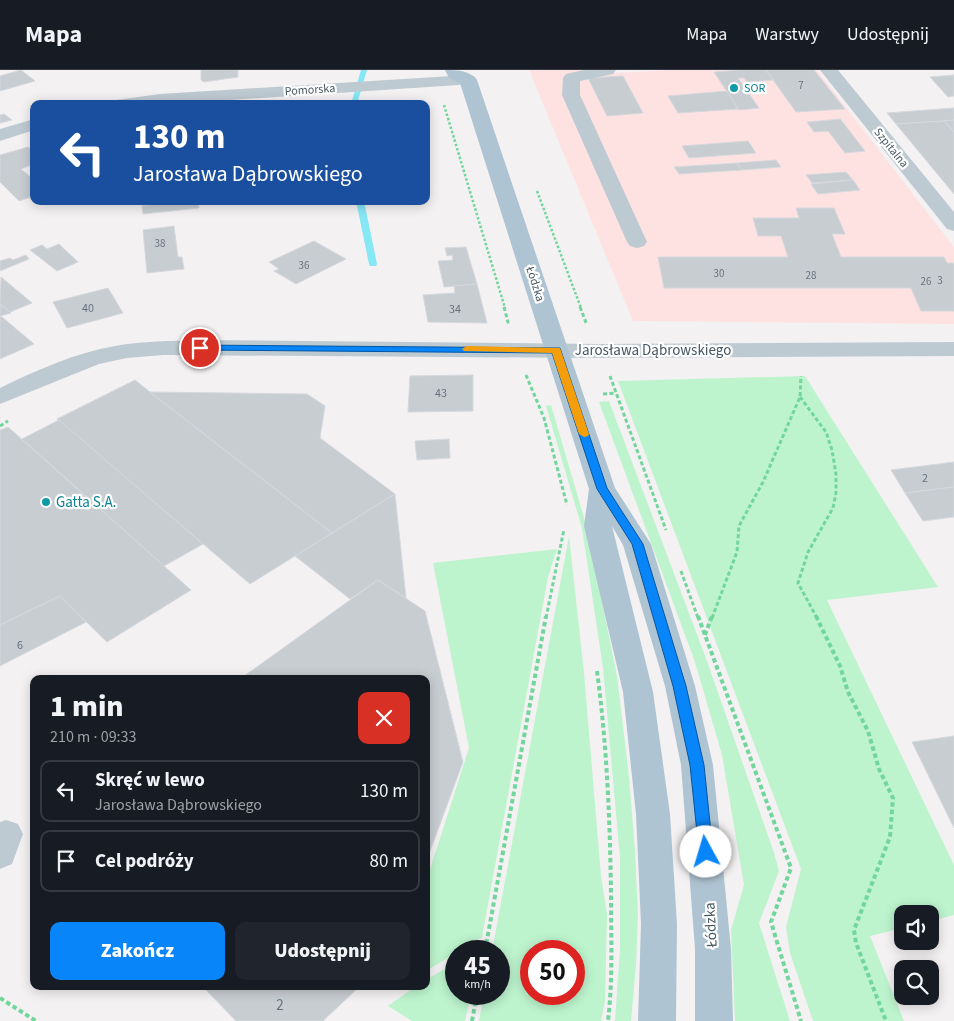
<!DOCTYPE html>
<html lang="pl">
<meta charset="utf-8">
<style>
body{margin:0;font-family:"Source Sans 3",sans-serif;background:#20242c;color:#f1f3f6;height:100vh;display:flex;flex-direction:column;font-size:19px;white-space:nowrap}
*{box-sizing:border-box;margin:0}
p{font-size:16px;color:#9ea1a6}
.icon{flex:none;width:28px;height:28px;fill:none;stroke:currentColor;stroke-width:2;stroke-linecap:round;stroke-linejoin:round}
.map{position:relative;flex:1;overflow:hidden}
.sheet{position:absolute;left:30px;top:605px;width:400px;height:315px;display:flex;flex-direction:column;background:#171b24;border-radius:10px;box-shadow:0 2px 12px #0003}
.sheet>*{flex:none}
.top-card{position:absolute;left:30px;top:30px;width:400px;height:105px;border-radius:10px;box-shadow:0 2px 12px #0003;background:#1a4fa0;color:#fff;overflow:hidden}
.tools{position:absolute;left:894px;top:835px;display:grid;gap:10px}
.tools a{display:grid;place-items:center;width:45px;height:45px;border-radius:10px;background:#171b24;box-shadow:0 2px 12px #0003;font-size:25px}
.speed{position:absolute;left:445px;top:870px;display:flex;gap:10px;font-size:25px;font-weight:700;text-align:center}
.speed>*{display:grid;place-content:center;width:65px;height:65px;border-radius:50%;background:#171b24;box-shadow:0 2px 12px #0003;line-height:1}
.speed small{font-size:12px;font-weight:400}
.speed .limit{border:8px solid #d22;background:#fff;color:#111}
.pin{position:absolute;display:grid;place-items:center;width:42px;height:42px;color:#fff;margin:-21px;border:2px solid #fff;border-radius:50%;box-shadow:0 1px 5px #0007}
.me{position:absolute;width:55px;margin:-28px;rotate:354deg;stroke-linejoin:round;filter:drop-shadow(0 0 4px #0008)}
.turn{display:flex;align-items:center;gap:18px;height:105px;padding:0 20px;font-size:22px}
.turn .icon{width:65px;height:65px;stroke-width:2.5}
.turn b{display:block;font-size:35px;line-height:42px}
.round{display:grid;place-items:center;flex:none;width:52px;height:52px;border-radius:10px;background:#20242c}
.overview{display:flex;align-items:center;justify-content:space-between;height:85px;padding:0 20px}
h1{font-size:30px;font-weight:800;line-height:38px}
.button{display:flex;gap:10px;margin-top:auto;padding:10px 20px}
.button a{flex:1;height:58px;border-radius:10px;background:#0885f8;color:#fff;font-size:20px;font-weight:800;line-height:58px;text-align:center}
.button a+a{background:#20242c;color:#f1f3f6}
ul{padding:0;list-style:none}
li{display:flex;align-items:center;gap:15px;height:62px;margin:0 10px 8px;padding:0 10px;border:2px solid #363941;border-radius:10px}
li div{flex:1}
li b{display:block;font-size:19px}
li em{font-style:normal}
header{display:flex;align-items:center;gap:30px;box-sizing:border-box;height:70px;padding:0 25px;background:#171b24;border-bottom:1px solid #363941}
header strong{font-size:24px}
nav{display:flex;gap:28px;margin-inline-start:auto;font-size:18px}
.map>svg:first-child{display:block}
.medical{fill:#fee2e2}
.green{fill:#bdf4ce;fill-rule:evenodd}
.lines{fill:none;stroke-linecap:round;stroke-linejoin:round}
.stream{fill:#86e7f5;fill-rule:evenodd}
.building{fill:#c8cdd2;stroke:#d5d8dd}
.path-far2{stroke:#71d69c;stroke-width:2.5;stroke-dasharray:2.5 2;stroke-linecap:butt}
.path-far1{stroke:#71d69c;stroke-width:3;stroke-dasharray:4 2.5;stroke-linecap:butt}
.path{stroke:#71d69c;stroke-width:4;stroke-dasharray:4.5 3;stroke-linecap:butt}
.minor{fill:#becad2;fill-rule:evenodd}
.major{fill:#afc4d2;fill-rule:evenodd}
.route{fill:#0885f8;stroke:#0556a1}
.slow{fill:#f59e0b}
.culture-dot{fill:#0f9aa8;stroke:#fff;stroke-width:2}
.labels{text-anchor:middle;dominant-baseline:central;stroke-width:4.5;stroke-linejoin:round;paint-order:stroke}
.far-number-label{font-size:11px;fill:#67747d}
.far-culture-label{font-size:12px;fill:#0d838f;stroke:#fff;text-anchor:start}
.far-street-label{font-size:12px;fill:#475761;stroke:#fff}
.number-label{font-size:12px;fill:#67747d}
.street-label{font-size:15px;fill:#475761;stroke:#fff}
.culture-label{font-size:15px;fill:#0d838f;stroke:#fff;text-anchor:start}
.near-number-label{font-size:15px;fill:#67747d}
</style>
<header>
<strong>Mapa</strong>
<nav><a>Mapa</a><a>Warstwy</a><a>Udostępnij</a></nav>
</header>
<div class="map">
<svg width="954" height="951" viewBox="0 0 954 951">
<rect width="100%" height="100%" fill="#f4f1f2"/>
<path class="medical" d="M 529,0 L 594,0 L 597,4 L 669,0 L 817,0 L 954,177 L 954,254 L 633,251 Z"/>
<g class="green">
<path d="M 805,306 L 938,517 L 827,530 L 954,795 L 954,845 L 930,851 L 930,844 L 902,844 L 902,858 L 870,866 L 904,951 L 813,951 L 790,883 L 786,857 L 801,799 L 618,311 Z"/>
<path d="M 609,331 L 707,591 L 774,783 L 779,801 L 759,853 L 790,951 L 735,951 L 731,860 L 744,815 L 722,685 L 695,592 L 599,332 Z"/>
<path d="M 551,335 L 587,458 L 617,606 L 629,707 L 635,780 L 638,845 L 636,895 L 631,951 L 615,951 L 620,878 L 620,788 L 603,598 L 582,458 L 546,336 Z"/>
<path d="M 569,466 L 584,603 L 601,806 L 607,844 L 605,931 L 601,951 L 479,951 L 484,924 L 499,924 L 499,881 L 492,881 ZM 574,881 L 574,924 L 531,924 L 531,881 Z"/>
<path d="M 557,479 L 548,507 L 482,867 L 426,901 L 426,812 L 469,678 L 433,493 Z"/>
<path d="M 456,892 L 456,924 L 471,924 L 465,951 L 412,951 L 388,936 L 416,916 L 426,916 L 426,910 Z"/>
</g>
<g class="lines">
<g class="stream">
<path d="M 361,0 L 367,0 L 357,34 L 351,34 Z"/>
<path d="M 356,131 L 364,131 L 377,194 L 376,196 L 370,196 L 369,194 Z"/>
</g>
</g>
<g class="building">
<path d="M 21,0 L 35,11 L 0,21 L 0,6 Z"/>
<path d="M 201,0 L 238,0 L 238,7 L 204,12 L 201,10 Z"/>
<path d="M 741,0 L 766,0 L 773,10 L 747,12 L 744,8 L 738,8 L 759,38 L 739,40 L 714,2 Z"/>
<path d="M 766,0 L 814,0 L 845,39 L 796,42 Z"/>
<path d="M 954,5 L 954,26 L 948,27 L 930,7 Z"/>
<path d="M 623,6 L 643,43 L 607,46 L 588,8 Z"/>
<path d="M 727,21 L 738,39 L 678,43 L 668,26 Z"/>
<path d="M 954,38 L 954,50 L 944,51 L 896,54 L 887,43 Z"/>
<path d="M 4,44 L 12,50 L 0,53 L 0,45 Z"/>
<path d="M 841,49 L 841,50 L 865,81 L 845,83 L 828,61 L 814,62 L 807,52 Z"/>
<path d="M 954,50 L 954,62 L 944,51 Z"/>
<path d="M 944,51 L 954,62 L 954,124 L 896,54 Z"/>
<path d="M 748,71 L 756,83 L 689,88 L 682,76 Z"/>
<path d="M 28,77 L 34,82 L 34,94 L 21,99 L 34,110 L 34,114 L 30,115 L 34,119 L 34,126 L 19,131 L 0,112 L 0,85 Z"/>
<path d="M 776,90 L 781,97 L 742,100 L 737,93 Z"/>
<path d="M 737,93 L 742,100 L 679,104 L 674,97 Z"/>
<path d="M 846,102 L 853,110 L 812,113 L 806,105 Z"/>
<path d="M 853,110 L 860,120 L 818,124 L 811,114 Z"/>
<path d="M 187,131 L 198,131 L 199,138 L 143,144 L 142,136 Z"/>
<path d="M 796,138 L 834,138 L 845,164 L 832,164 L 841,187 L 944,187 L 947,193 L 954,193 L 954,241 L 921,241 L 911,218 L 664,218 L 658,187 L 788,187 L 781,166 L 758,166 L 753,148 L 799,148 Z"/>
<path d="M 174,156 L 178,187 L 182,187 L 184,199 L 147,203 L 143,160 Z"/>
<path d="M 314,171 L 346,189 L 296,214 L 274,201 L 279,199 L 269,192 Z"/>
<path d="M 59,174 L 78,192 L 57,201 L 30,180 L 42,175 L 47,179 Z"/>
<path d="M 466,177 L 477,214 L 444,217 L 438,191 L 453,190 L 452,185 L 447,186 L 445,178 Z"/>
<path d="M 26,185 L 29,189 L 0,201 L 0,191 L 10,188 L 13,190 Z"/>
<path d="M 1,207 L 32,233 L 10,242 L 0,234 Z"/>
<path d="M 477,214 L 487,253 L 428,252 L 423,225 L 455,223 L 454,216 Z"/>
<path d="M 108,218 L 123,243 L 67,258 L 53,232 Z"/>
<path d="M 0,234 L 10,242 L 11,243 L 0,246 Z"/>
<path d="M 0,246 L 2,247 L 34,274 L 0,289 Z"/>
<path d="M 473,305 L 473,341 L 408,342 L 410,306 Z"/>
<path d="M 135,310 L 150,322 L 332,463 L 250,514 L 57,349 Z"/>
<path d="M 150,322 L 307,324 L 325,336 L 320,368 L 395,424 L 332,463 Z"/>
<path d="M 59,350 L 203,474 L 164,496 L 22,369 Z"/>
<path d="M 8,357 L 164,496 L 191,520 L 107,572 L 60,526 L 0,555 L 0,360 Z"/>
<path d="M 449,369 L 450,388 L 417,390 L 415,371 Z"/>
<path d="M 954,392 L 954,417 L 905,423 L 891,400 Z"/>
<path d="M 954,417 L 954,447 L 923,451 L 905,423 Z"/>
<path d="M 395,424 L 406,528 L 378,510 L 350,529 L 295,486 Z"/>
<path d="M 378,510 L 425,541 L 463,692 L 426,792 L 426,609 L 240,609 Z"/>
<path d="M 60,526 L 86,552 L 0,596 L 0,555 Z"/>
<path d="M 954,666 L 954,758 L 912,672 Z"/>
<path d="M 208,916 L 360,916 L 323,951 L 236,951 L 205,919 Z"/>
</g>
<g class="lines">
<g class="path-far2">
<path d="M 444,35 L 505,238"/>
<path d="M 537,121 L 581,238"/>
</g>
<g class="path-far1">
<path d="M 504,237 L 508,252 L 506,253"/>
<path d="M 580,237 L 587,255"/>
<path d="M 526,305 L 544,348 L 567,435"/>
<path d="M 610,306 L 666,460"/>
<path d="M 603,324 L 616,323"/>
<path d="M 800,327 L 826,362 L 832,380 L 836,404 L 836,423 L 833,438 L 808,482 L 798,513 L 817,548"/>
<path d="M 0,356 L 8,351"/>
<path d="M 681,501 L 698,548"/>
<path d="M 546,548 L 564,459"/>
<path d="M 712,548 L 737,482 L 739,456 L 763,412 L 800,327 L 801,306"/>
</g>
<g class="path">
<path d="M 698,546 L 791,798 L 771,852 L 801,951"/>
<path d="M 816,546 L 840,596 L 848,622 L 868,661 L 879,699 L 893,728 L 890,767 L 854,860 L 856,873 L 886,951"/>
<path d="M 705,565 L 712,546"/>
<path d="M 597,601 C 607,676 610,750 611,825 C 611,867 613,909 608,951"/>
<path d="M 485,881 L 546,546"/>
<path d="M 0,928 L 36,951"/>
<path d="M 472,951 L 477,924"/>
</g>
<g class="minor">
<path d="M 584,0 L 616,0 L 613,4 L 580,11 L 580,25 L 647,172 L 644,176 L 637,178 L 630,176 L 627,172 L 562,25 L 563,8 L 566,4 Z"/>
<path d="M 820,0 L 838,0 L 954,142 L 954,161 L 947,159 Z"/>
<path d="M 468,5 L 474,6 L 477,10 L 474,14 L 169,34 L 113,34 L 116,30 L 160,24 Z"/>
<path d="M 34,49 L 34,60 L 0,71 L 0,59 Z"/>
<path d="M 199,270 L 601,274 L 954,272 L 954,286 L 601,288 L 163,285 L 127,288 L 99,294 L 0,334 L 0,318 C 37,300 75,283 115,276 C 143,271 171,271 199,270 Z"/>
<path d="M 6,750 L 18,754 L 23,764 L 12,794 L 0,799 L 0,752 Z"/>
</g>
<path class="major" d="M 445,0 C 457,0 469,0 477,10 L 615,418 L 651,474 L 695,616 L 713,695 L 731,879 L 733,951 L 695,951 L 695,879 L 681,695 L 665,616 L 623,475 L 612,456 L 653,622 L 670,744 L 677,854 L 676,951 L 638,951 L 641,854 L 636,744 L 623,622 L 584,456 L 589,419 L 460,13 L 449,8 Z"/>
</g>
<path class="route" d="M 196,275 L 560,278 L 607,418 L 643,474 L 686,616 L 704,695 L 713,782 L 711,786 L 706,788 L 701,786 L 699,782 L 690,695 L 673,616 L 632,474 L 597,419 L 552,283 L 200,280 L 196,280 Z"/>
<path class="slow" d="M 467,276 L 560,278 L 589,364 L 588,366 L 584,367 L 579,364 L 552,283 L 464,281 L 462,279 Z"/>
<g class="culture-dot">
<circle cx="734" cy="18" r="5"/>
<circle cx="46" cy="432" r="5"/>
</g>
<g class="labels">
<g class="far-number-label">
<text x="801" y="15">7</text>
<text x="160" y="173">38</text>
<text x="304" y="195">36</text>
<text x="719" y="203">30</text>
<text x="811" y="205">28</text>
<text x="940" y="210">3</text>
<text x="926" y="211">26</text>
</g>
<g class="far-culture-label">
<text x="744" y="18">SOR</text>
</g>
<g class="far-street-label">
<text transform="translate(310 20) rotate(-4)">Pomorska</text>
<text transform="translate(891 78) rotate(51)">Szpitalna</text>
<text transform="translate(535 214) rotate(72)">Łódzka</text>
</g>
<g class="number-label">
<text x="88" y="238">40</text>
<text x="455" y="239">34</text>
<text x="441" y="323">43</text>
<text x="925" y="408">2</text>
<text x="20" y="575">6</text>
</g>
<g class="street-label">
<text x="653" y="280">Jarosława Dąbrowskiego</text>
<text transform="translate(711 855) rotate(-93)">Łódzka</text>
</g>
<g class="culture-label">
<text x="56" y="432">Gatta S.A.</text>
</g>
<g class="near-number-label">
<text x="280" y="935">2</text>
</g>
</g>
</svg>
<div class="tools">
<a><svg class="icon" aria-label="sound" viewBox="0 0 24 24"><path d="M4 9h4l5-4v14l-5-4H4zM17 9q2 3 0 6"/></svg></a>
<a><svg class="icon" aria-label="search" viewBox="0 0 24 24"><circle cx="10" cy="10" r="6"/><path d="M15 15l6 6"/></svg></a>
</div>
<div class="speed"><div>45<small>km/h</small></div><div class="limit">50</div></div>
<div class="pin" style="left:200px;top:278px;background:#d93025"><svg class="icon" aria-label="arrive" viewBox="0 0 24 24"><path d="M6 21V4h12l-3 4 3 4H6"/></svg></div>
<svg class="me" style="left:706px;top:782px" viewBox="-20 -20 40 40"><circle r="19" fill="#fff"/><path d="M0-13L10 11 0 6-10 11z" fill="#0885f8"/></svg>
<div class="top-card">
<div class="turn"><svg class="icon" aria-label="left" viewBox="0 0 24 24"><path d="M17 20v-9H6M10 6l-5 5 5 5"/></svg><div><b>130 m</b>Jarosława Dąbrowskiego</div></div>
</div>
<section class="sheet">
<div class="overview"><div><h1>1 min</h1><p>210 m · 09:33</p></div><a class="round" style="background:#d93025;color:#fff"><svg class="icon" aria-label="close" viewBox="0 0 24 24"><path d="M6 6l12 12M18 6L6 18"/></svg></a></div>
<ul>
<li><svg class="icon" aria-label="left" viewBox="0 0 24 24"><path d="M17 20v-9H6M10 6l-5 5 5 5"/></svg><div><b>Skręć w lewo</b><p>Jarosława Dąbrowskiego</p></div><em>130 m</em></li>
<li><svg class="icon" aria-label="arrive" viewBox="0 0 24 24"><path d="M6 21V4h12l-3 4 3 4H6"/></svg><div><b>Cel podróży</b></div><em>80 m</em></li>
</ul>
<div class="button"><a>Zakończ</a><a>Udostępnij</a></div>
</section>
</div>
